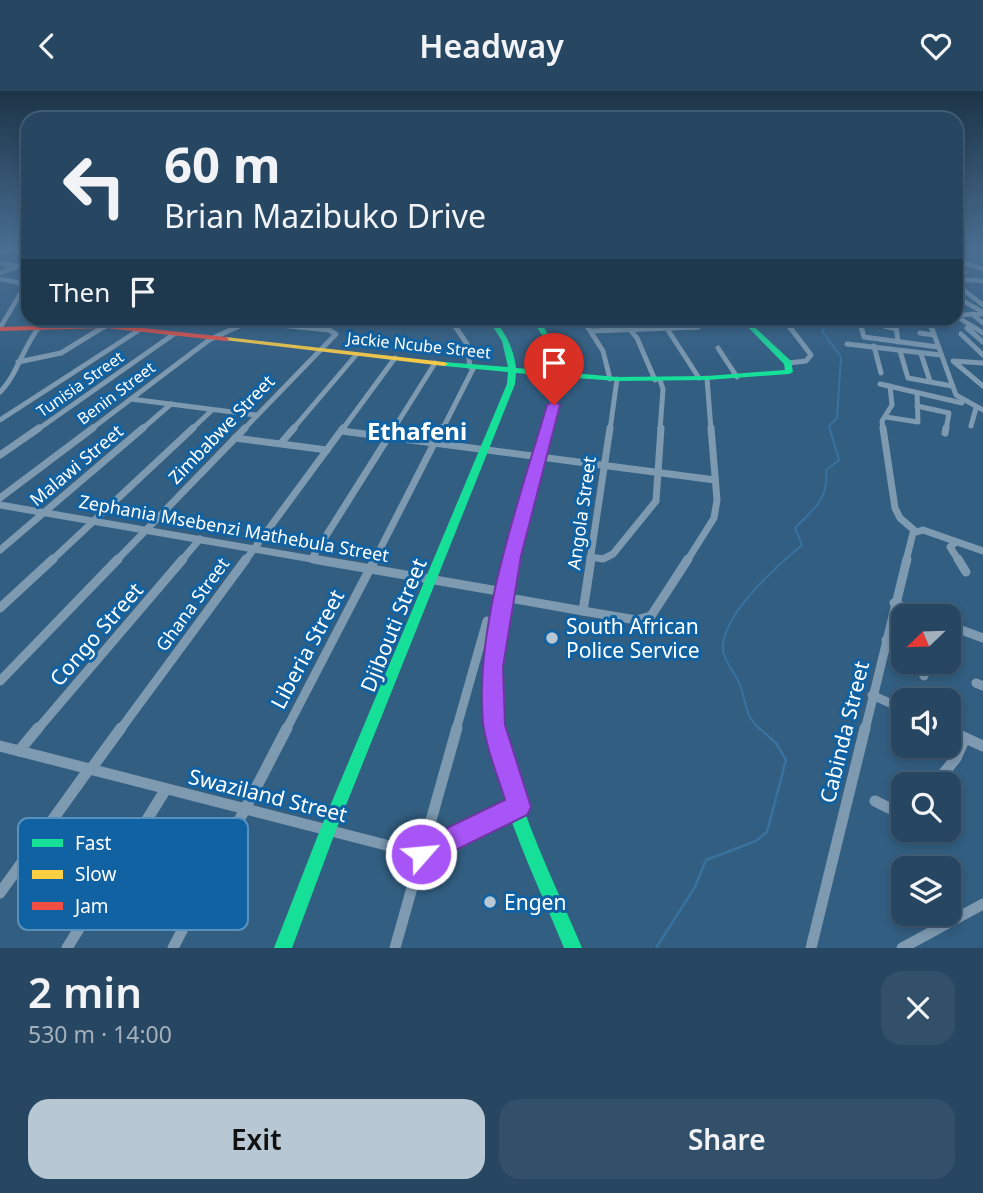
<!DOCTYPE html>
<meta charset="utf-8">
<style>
body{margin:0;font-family:"Noto Sans",sans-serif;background:#32506a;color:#f1f3f6;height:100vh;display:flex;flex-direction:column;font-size:26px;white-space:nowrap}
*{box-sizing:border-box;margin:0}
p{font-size:23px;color:#a4b1bd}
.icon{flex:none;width:38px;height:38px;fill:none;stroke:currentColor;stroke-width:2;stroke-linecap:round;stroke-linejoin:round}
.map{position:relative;height:857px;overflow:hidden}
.sheet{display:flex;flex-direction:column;background:#264661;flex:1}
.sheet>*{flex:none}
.top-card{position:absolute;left:21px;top:21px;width:942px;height:214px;border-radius:21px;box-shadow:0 4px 10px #0003,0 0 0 2px #425e76;background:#264661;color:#f1f3f6;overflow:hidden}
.needle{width:46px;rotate:247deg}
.tools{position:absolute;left:891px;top:513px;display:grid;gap:14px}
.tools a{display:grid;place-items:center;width:70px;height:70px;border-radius:14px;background:#264661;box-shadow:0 4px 10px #0003,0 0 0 2px #425e76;font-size:35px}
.pin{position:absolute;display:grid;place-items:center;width:60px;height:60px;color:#fff;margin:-72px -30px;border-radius:50% 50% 50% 0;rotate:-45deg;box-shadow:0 0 7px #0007}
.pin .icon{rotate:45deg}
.me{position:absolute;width:77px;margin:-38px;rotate:63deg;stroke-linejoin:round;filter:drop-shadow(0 0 5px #0008)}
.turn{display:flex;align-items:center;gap:24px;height:147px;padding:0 28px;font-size:32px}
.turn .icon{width:91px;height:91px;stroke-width:2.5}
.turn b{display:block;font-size:49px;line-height:60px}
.then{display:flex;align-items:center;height:66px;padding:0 28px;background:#0003;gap:14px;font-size:26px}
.round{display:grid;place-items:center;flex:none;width:74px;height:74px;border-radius:21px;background:#32506a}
.head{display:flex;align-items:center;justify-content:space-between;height:119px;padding:0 28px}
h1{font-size:42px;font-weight:600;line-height:52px}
.button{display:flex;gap:14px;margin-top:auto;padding:14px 28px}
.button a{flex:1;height:80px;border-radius:21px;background:#b7c7d3;color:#111;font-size:28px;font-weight:600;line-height:80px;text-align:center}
.button a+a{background:#32506a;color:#f1f3f6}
header{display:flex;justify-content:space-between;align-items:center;height:91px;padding:0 28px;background:#264661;font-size:32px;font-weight:600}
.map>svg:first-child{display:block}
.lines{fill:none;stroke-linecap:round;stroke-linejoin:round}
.stream-far1{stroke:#39729e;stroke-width:2}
.stream{stroke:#39729e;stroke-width:2.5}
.street-far4{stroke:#7e9ab1;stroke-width:4.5}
.street-far3{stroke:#7e9ab1;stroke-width:5}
.street-far2{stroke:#7e9ab1;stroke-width:7}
.street-far1{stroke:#7e9ab1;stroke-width:9}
.street{stroke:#7e9ab1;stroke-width:11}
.fast{fill:#16e098;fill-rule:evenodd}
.slow{fill:#ffcf43;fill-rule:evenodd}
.jam{fill:#f24e42;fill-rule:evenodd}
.route{fill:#a855f7;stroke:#6d37a1;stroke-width:2}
.poi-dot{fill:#b7c7d3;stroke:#1162a2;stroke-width:2.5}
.labels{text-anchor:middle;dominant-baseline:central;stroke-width:6;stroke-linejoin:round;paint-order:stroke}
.far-street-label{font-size:16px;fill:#fff;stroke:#1162a2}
.street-label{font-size:18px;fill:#fff;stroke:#1162a2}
.near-street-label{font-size:21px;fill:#fff;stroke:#1162a2}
.near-poi-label{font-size:21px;fill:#fff;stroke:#1162a2;text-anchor:start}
.district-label{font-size:24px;font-weight:bold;fill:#fff;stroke:#1162a2}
.key{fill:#1162a2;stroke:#5891be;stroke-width:2}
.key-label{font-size:19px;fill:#fff}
</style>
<header><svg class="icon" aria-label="back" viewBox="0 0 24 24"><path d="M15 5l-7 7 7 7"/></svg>Headway<svg class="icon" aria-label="heart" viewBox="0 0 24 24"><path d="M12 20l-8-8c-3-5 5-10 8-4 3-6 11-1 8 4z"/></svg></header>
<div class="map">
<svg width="983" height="857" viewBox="0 0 983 857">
<rect width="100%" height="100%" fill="#325e81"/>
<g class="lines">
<path class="stream-far1" d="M 761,639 C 744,624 748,617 741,597 C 738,584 724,572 723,559 C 720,525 778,474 802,454 L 795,437 C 814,418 829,408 826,379 L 839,369 L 829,335 L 837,327 L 841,266 L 822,240 L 832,228"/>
<path class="stream" d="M 656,857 L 695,796 L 706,769 L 756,750 L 767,741 L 786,669 L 776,652 L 759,637"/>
<g class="street-far4">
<path d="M 0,158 L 28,162"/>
<path d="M 0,172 L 17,175"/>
<path d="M 964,172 L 983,178"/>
<path d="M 956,177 L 965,181"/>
<path d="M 0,182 L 28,172"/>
<path d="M 0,188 L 26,193 L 0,237"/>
<path d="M 956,188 L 983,190"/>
<path d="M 956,193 L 983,214"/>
<path d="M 956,206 L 983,221"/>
<path d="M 972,223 L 983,232"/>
<path d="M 956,224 L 983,223"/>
<path d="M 956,225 L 975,237"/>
<path d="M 211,228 L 309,237"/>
<path d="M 450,228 L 456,237"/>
<path d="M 582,228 L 588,237"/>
<path d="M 621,228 L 629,237"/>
<path d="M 785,228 L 790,237"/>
<path d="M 895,228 L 896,237"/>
<path d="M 39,237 L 47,228"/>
<path d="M 102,237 L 106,235"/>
<path d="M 235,237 L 248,231"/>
<path d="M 668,237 L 698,236"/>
<path d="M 861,237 L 859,229 L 892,237"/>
<path d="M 931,237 L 937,228"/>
</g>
<g class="street-far3">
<path d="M 455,235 L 467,253 L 470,276"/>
<path d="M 587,235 L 603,260 L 610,288"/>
<path d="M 627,235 L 637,247 L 655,289"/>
<path d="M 861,235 L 864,246 L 938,256"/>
<path d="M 885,235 L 896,238"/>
<path d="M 896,235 L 898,251"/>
<path d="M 931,235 L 956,304 L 983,319"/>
<path d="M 972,235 L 983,242"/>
<path d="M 666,236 L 699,287"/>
<path d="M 967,237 L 983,251"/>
<path d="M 592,240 L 698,236"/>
<path d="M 920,242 L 934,244"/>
<path d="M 961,243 L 983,264"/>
<path d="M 847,253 L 941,264"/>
<path d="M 874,255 L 881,282"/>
<path d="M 718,257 L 737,286"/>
<path d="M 900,260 L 908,287 L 952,295"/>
<path d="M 921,263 L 930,290"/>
<path d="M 18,271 L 61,262 L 105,235"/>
<path d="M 788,272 L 806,270 L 811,264 L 789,235"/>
<path d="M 983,272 L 953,270 L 983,295"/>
<path d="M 707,287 L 711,339"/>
<path d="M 660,289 L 663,298 L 660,339"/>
<path d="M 880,293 L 962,312"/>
<path d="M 0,301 C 18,283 23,255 40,235"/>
<path d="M 131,308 L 256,324"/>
<path d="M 917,315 L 949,322 L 946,339"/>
<path d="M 886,326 L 918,331 L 917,302"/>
<path d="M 0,329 L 139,239"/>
<path d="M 971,335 L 976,317"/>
<path d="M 37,339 L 174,243"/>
<path d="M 90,339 L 209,249 L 239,235"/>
<path d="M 141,339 L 171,313"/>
<path d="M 191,339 L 212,319"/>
<path d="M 243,339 L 336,243 L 329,239 L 290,235"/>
<path d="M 292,339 L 356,264"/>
<path d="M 342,339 L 395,267"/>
<path d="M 393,339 L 435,272"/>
<path d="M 442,339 L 474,276"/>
<path d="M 610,339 L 617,288"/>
<path d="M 883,339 L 882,330 L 892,314 L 890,295"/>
</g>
<g class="street-far2">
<path d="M 883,337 L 895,417 L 900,427 L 915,440"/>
<path d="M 342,340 L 715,389"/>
<path d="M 945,342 L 946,337"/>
<path d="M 235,347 L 327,359"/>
<path d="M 281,352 L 294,337"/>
<path d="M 0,364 L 39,337"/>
<path d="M 0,407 L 93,337"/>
<path d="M 0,414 L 323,470"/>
<path d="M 956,451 L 950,456 L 959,470"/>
<path d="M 0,459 L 143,337"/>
<path d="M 590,466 L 603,468 L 613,463 L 656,410 L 661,337"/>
<path d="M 312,467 L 394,337"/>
<path d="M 51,470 L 193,337"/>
<path d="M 116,470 L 245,337"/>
<path d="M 181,470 L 200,448"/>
<path d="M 245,470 L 343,337"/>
<path d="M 374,470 L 442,337"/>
<path d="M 590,470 L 610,337"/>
<path d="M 687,470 L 714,427 L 717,409 L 711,337"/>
<path d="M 906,470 L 913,442 L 923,439 L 983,460"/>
</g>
<g class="street-far1">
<path d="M 313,468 L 504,501"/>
<path d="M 958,468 L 966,481"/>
<path d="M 504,506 L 583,520 L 591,468"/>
<path d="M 894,512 L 927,525"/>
<path d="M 0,517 L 53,468"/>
<path d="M 583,520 L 636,529 L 651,525 L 688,468"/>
<path d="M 948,534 L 983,547"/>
<path d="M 886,549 L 903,562"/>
<path d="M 919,570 L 924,585"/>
<path d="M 0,590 L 118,468"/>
<path d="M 976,592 L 983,595"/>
<path d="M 872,604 L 903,618"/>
<path d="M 37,639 L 183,468"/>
<path d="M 120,639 L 246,468"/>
<path d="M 286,639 L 375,468"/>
<path d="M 456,639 L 487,530"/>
<path d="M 865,639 L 907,468"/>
</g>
<g class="street">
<path d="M 948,639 L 983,655"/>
<path d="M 0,655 L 421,763 L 517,716"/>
<path d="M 19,660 L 38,637"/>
<path d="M 91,678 L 121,637"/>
<path d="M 935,693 L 956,667 L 965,647"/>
<path d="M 875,710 L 891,718 L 903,718"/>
<path d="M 0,802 L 89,678"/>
<path d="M 67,857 L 166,698"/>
<path d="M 173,857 L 287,637"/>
<path d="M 395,857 L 457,637"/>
<path d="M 811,857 L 865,637"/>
<path d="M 902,857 L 983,813"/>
</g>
<path class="fast" d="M 488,228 L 494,228 C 506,243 514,258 516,277 L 555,280 L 551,259 L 532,228 L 538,228 L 559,259 L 562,281 L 617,286 L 707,285 L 785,279 L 784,273 L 740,228 L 746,228 L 791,270 L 793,281 L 789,283 L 707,289 L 617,290 L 563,286 L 564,289 C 532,410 479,536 508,664 C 523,731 556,794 582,857 L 564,857 C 538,793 506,730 492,662 C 467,534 522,410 556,289 L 555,285 L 516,282 L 515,293 L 336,739 L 292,857 L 274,857 L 320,739 L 507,293 L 508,281 L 444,275 L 440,273 L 444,271 L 508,276 L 502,250 Z"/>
<path class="slow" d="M 226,246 L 444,271 L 448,273 L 444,275 L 224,249 L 224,247 Z"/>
<path class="jam" d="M 106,233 L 226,246 L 229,248 L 226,250 L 106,237 L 0,240 L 0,236 Z"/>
</g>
<linearGradient id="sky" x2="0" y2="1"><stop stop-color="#1c3447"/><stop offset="0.57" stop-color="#496e92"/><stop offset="1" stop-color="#496e92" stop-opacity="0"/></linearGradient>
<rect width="983" height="278" fill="url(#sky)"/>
<path class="route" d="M 554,310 L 560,314 L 521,465 L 503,576 L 505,634 L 531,716 L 527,724 L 421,776 L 412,772 L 408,763 L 412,754 L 505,709 C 498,685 486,658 483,632 C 474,532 519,410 547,314 Z"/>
<g class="poi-dot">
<circle cx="552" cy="547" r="7"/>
<circle cx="490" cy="811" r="7"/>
</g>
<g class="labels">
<g class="far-street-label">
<text transform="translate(419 254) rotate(6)">Jackie Ncube Street</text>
<text transform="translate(80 293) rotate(-35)">Tunisia Street</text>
<text transform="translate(116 302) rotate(-37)">Benin Street</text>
</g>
<g class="street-label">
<text transform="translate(221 338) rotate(-46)">Zimbabwe Street</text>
<text transform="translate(76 374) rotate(-40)">Malawi Street</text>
<text transform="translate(581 422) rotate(-82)">Angola Street</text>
<text transform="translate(234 437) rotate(10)">Zephania Msebenzi Mathebula Street</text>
<text transform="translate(192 513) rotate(-54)">Ghana Street</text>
</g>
<g class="near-street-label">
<text transform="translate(393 534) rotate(-68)">Djibouti Street</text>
<text transform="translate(96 543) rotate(-49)">Congo Street</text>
<text transform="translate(307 558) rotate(-62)">Liberia Street</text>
<text transform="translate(844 641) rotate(-76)">Cabinda Street</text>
<text transform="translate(268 704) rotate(14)">Swaziland Street</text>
</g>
<g class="near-poi-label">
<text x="566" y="535">South African<tspan x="566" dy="24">Police Service</tspan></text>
<text x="504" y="811">Engen</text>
</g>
<g class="district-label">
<text x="417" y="339">Ethafeni</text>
</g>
</g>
<rect x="18" y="727" width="230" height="112" rx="10" class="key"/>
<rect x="32" y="748" width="31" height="8" fill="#16e098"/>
<rect x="32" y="779" width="31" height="9" fill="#ffcf43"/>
<rect x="32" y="811" width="31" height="8" fill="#f24e42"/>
<g class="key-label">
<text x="75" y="759">Fast</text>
<text x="75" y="790">Slow</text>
<text x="75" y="822">Jam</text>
</g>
</svg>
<div class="tools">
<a><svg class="needle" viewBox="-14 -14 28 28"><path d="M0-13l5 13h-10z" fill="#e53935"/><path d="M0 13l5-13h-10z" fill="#a4b1bd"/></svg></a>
<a><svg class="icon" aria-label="sound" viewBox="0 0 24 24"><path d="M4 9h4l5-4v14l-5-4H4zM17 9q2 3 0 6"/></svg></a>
<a><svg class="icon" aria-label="search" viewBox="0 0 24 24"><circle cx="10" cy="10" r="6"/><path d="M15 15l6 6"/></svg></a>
<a><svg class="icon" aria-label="layers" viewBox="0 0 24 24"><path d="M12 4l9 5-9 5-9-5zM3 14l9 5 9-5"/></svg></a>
</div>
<div class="pin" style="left:554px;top:314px;background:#d93025"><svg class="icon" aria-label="arrive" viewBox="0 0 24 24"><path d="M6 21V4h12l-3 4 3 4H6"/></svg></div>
<svg class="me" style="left:421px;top:763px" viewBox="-20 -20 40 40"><circle r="17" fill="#a855f7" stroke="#fff" stroke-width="3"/><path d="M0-11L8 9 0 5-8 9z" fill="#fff"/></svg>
<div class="top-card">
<div class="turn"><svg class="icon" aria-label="left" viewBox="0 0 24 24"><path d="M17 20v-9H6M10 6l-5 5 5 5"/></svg><div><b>60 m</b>Brian Mazibuko Drive</div></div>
<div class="then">Then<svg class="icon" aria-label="arrive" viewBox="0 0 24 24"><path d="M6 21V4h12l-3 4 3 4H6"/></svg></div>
</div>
</div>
<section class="sheet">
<div class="head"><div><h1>2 min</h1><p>530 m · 14:00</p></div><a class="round"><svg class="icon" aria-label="close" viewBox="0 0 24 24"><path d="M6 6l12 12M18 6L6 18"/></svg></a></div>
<div class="button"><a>Exit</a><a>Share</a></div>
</section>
